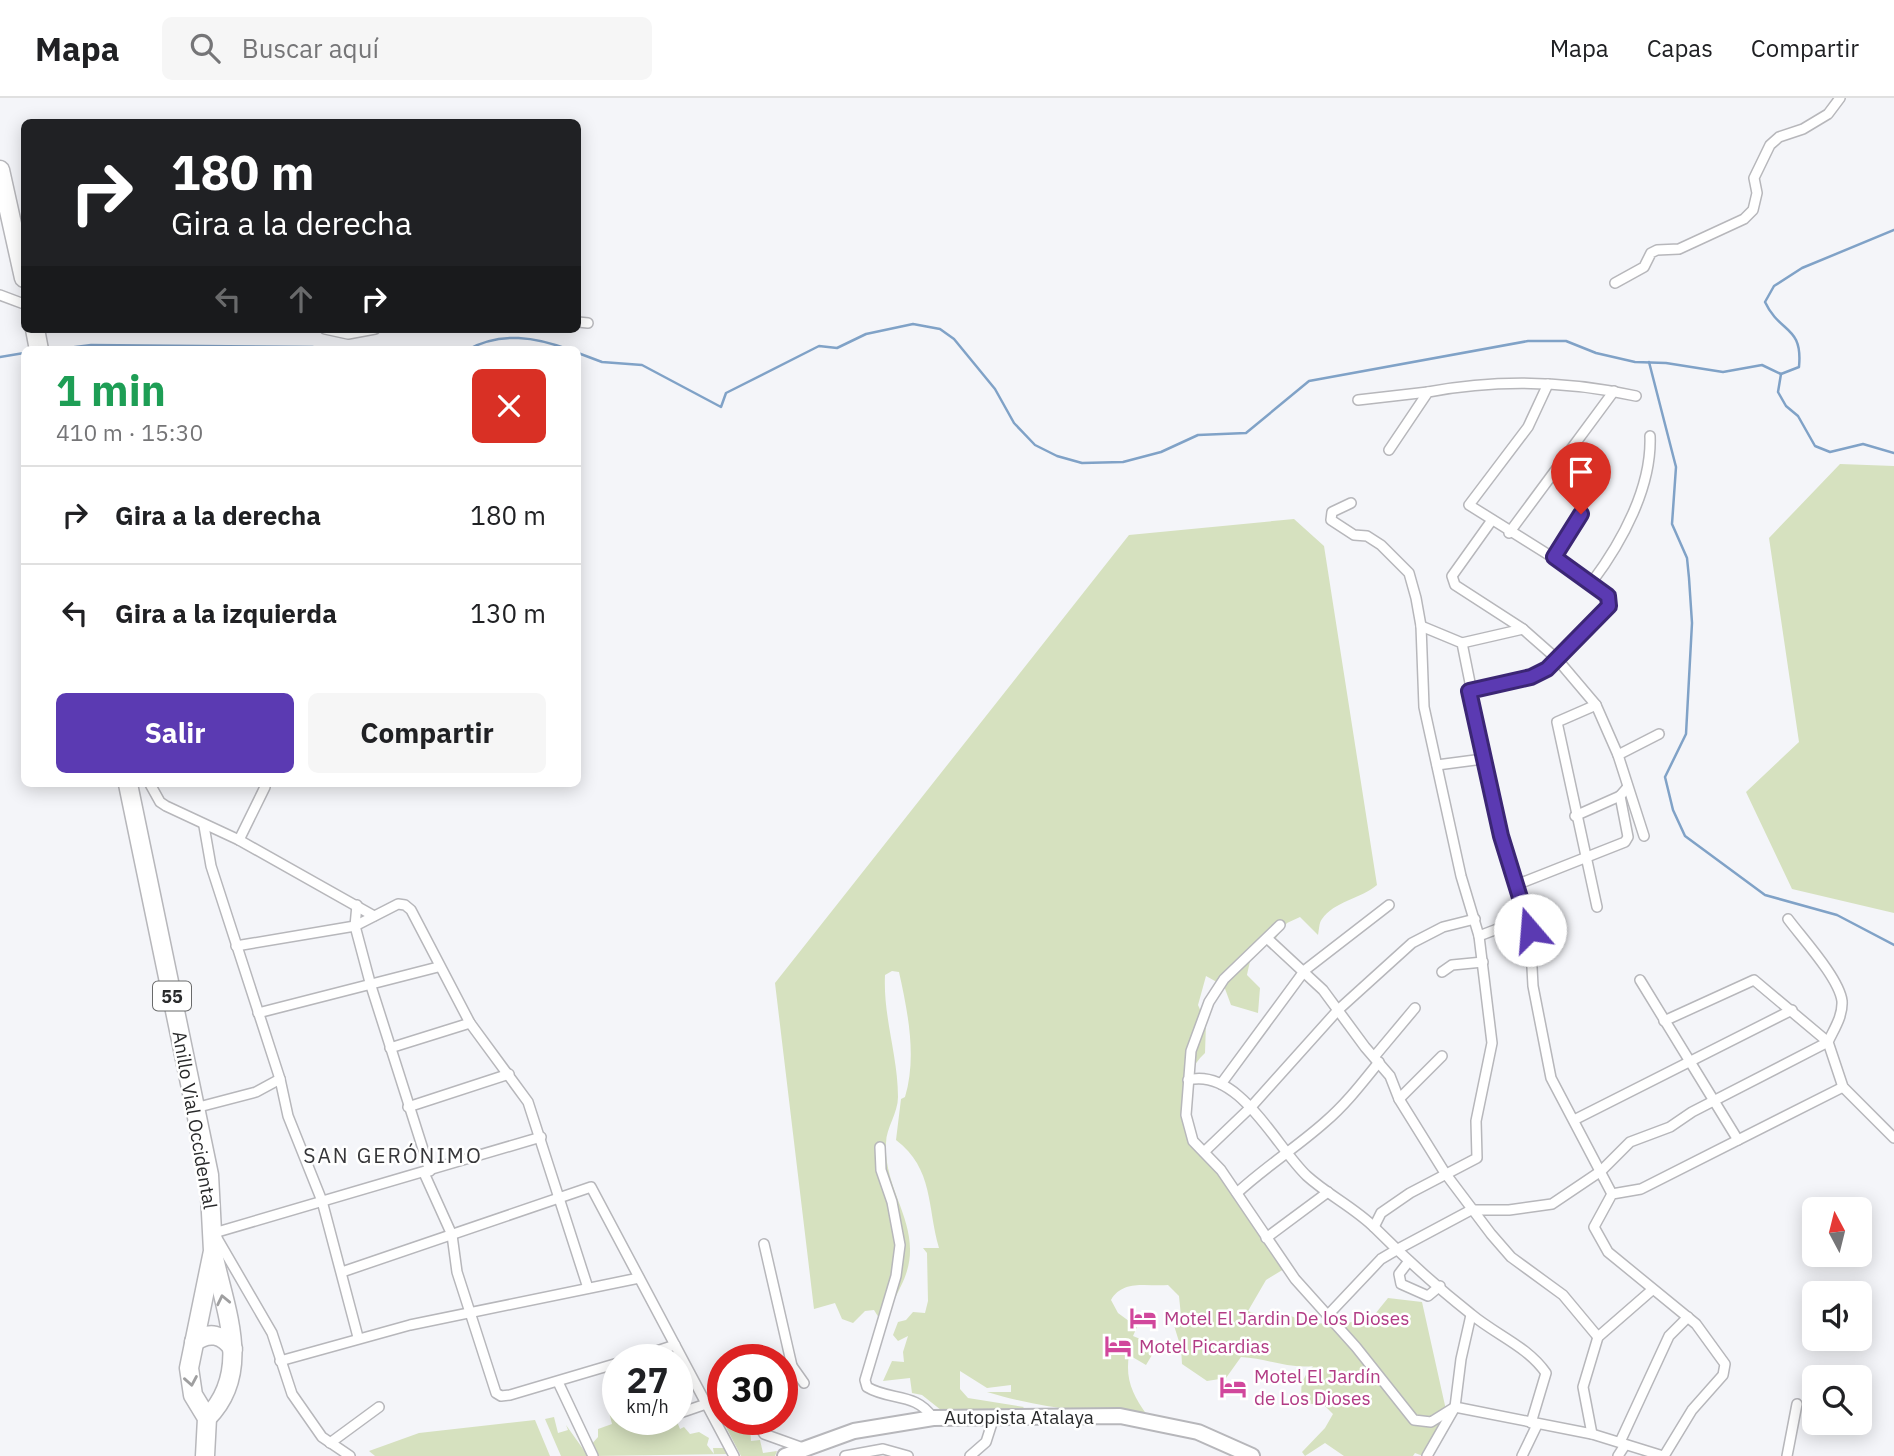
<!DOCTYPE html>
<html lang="es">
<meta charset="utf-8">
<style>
body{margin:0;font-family:"IBM Plex Sans",sans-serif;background:#f6f6f6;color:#202124;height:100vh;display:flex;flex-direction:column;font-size:26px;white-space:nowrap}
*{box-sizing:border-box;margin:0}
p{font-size:23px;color:#757577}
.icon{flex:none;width:38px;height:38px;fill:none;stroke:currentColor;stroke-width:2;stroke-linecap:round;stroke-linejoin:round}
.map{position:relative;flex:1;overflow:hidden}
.drawer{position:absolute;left:21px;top:248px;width:560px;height:441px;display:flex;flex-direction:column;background:#fff;border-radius:10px;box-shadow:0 4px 18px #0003}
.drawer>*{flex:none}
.guide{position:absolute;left:21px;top:21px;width:560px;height:214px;border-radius:10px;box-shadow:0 4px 18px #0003;background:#202124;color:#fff;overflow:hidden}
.needle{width:46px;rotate:353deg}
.fabs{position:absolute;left:1802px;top:1099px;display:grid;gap:14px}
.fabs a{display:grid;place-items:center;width:70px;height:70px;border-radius:10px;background:#fff;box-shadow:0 4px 18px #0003;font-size:35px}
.speed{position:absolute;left:602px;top:1246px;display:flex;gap:14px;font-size:35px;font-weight:700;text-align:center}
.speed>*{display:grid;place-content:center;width:91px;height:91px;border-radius:50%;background:#fff;box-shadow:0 4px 18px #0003;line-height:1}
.speed small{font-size:18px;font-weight:400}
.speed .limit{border:10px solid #d22;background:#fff;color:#111}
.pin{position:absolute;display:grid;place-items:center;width:60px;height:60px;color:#fff;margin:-72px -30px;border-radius:50% 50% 50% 0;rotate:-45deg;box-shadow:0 0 7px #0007}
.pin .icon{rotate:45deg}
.me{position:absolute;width:77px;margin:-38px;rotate:342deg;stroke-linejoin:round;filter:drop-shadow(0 0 5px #0008)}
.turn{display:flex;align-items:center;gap:24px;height:147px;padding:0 35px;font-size:32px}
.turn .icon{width:91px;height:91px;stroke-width:2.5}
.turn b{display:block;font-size:49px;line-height:60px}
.lanes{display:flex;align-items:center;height:66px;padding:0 35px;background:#0003;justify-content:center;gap:35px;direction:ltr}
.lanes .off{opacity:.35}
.round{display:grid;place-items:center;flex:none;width:74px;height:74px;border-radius:10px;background:#f6f6f6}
.summary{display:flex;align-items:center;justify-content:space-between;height:119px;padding:0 35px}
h1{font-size:42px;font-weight:800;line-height:52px;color:#1e9e55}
.action{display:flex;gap:14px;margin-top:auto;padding:14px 35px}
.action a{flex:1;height:80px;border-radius:10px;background:#5b3ab2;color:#fff;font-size:28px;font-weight:800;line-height:80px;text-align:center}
.action a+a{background:#f6f6f6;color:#202124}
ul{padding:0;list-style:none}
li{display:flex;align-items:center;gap:21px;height:98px;padding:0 35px;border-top:2px solid #e0e0e0}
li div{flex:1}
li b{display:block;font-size:26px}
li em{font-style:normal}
header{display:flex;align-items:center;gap:42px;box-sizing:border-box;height:98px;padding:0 35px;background:#fff;border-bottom:2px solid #e0e0e0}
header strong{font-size:33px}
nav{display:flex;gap:38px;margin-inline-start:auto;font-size:24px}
.search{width:490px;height:63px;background:#f6f6f6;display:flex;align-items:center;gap:18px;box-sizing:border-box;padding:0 24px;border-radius:10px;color:#757577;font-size:26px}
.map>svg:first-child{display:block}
.green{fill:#d6e1bf}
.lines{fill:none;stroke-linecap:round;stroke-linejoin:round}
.stream{stroke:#80a2c7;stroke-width:2.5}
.street-casing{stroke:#b7b7bb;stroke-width:12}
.primary-casing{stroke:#b7b7bb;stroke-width:18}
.highway-casing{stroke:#b7b7bb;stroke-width:21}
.street{stroke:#fff;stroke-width:9}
.primary{stroke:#fff;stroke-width:14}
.highway{stroke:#fff;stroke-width:18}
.oneway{stroke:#9f9fa0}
.route-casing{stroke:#3b2674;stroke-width:18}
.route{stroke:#5b3ab2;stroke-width:12}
.labels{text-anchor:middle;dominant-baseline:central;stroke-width:5;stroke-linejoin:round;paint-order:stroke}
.shield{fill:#fff;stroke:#696a6b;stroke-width:2}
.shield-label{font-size:18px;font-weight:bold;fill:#292a2b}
.street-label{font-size:19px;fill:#292a2b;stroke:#fff}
.hotel-label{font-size:19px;fill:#b23c85;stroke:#fff;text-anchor:start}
.neighbourhood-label{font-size:21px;letter-spacing:2px;fill:#363639;stroke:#fff}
</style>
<header>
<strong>Mapa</strong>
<div class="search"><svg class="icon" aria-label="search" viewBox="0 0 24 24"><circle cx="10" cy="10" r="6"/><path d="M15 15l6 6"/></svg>Buscar aquí</div>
<nav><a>Mapa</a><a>Capas</a><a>Compartir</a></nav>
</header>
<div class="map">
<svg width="1894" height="1358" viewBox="0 0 1894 1358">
<rect width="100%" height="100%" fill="#f4f5f9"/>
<g class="green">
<path d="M 1840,366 L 1894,368 L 1894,815 L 1792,791 L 1746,694 L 1799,644 L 1769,440 Z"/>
<path d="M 1294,421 L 1324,448 L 1377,787 C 1362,800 1333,804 1322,821 C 1319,824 1319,833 1318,837 L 1300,819 L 1287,825 L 1276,840 C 1253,843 1252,855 1247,877 L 1260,890 L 1258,915 L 1231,907 L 1224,888 L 1206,878 L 1198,907 L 1206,925 L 1205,955 C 1179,978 1188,1012 1190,1044 L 1219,1073 L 1284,1171 L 1266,1182 L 1248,1213 L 1265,1219 L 1286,1216 L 1303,1223 L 1333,1227 L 1371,1221 L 1388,1200 L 1422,1204 L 1448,1321 L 1423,1358 L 1415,1355 L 1413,1358 L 1344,1358 L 1325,1345 L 1305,1358 L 1302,1354 L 1325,1330 L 1333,1316 L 1324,1307 L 1303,1305 C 1299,1287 1302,1281 1313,1268 C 1289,1271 1265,1260 1241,1259 L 1226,1280 L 1207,1283 L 1182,1266 L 1181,1250 L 1172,1221 L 1181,1218 L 1179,1198 L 1168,1187 C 1148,1189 1123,1181 1111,1202 L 1118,1215 L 1137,1229 L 1133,1238 L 1145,1243 L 1155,1252 L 1146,1267 L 1129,1257 C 1125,1282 1133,1297 1147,1317 C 1089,1314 1044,1311 987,1294 L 1011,1294 L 1011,1287 L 987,1290 L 960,1273 L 960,1291 L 968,1300 L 1024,1309 L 1020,1313 L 946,1316 L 922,1297 L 912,1295 L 910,1280 L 883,1283 L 892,1263 L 904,1264 L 903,1254 L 908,1238 L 898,1243 L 893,1237 L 898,1224 L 906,1222 L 913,1214 L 925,1215 L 928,1203 L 927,1155 L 923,1150 L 939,1150 C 927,1109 934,1071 896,1042 L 901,1001 L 905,999 C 917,959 908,915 899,874 L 892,873 L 885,877 C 883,919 898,958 898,999 C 898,1015 886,1030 886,1045 C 883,1098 930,1133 900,1190 C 895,1201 889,1212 879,1220 L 874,1212 L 865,1213 L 853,1225 L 842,1221 L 835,1205 L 814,1211 L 775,885 L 1129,437 Z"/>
<path d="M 711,1300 L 723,1300 L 723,1321 L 744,1322 L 750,1330 L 751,1343 L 760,1342 L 763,1355 L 777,1353 L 775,1358 L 741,1358 Z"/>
<path d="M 618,1313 L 618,1321 L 625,1324 L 676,1321 L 680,1331 L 684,1329 L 690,1336 L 699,1334 L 709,1340 L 707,1347 L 714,1356 L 713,1350 L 726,1350 L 729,1356 L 594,1358 L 590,1348 L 598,1339 L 598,1331 L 612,1326 L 609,1314 Z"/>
<path d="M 554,1319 L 558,1335 L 568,1332 L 566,1327 L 588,1358 L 561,1358 L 545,1321 Z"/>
<path d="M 535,1322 L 550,1358 L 375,1358 L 369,1353 L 419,1335 Z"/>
</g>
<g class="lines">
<g class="stream">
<path d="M 52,252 L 91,247 L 313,249 L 314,252"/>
<path d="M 467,252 C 501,233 536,239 570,252"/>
<path d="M 578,255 L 602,264 L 642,267 L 721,309 L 726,295 L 819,248 L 837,250 L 866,236 L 913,226 L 940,231 L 954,241 L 995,291 L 1014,325 L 1035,347 L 1057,358 L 1082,365 L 1123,364 L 1161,354 L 1198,337 L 1246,335 L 1309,283 L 1528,243 L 1566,243 L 1596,255 L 1635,264 L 1666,265 L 1723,274 L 1762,267 L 1781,276 L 1799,269 C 1803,227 1780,236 1765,204 L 1774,188 L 1802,170 L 1894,132"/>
<path d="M 0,259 L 24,255"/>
<path d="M 1649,264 L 1676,369 L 1672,426 L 1687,460 L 1689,480 L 1692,525 L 1686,636 L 1665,679 L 1673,712 L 1685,738 L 1765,797 L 1837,817 L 1894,847"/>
<path d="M 1781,276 L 1778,294 L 1786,308 L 1798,318 L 1815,348 L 1830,354 L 1863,346 L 1894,355"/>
</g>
<defs>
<g id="street">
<path d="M 1615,185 L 1644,169 L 1651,155 L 1657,152 L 1679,151 L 1744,121 L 1753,112 L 1757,95 L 1754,80 L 1770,47 L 1779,39 L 1803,31 L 1828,16 L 1840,0"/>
<path d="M 0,197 L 24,206"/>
<path d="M 578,224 L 588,225"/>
<path d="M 325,231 L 348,236 L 375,231"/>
<path d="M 1358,302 L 1428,294"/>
<path d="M 1389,352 L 1428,294 C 1497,281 1568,283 1636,298"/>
<path d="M 1351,405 L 1332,414 L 1331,422 L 1354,437 L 1367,438 L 1381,447 L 1409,475 L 1416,500 L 1421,528 L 1424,609 L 1461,778 L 1479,838 L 1492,945 L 1476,1023 L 1477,1060 L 1410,1095 L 1381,1115 L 1374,1129"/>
<path d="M 1492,422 L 1452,478 L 1455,487 L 1523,531 L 1557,561 L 1596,607 L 1618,657 L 1644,738"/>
<path d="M 1509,435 L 1614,293"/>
<path d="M 1554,459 L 1581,416"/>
<path d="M 1592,484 C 1622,444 1652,389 1650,338"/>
<path d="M 1421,528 L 1462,545 L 1501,738 L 1530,832 L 1533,888 L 1551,980 L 1612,1096"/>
<path d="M 1462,545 L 1523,531"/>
<path d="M 1469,593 L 1531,579 L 1547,571 L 1609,508 L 1608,498 L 1592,484 L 1469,407 L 1528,329 L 1548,286"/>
<path d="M 1596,607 L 1557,624 L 1597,809"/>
<path d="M 1618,657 L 1659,636"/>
<path d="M 1437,667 L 1483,661"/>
<path d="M 150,686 L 160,704 L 166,708 L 239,742 L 374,818"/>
<path d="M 1575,718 L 1620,698"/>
<path d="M 204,728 L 211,768 L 280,981 L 288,1018 L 322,1103 L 358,1239"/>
<path d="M 239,742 L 265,689"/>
<path d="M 1516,787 L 1625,744 L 1628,739 L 1620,698 L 1627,690"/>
<path d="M 357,807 L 355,828 L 371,888 L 430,1073"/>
<path d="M 1788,821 C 1802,840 1839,880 1842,903 C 1843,918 1834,931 1828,944 L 1843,989 L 1894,1040"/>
<path d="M 1280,827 L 1224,881 L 1209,904 L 1191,953 L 1186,1017 L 1193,1043 L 1221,1072 L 1295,1181 L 1356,1249 L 1414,1322 L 1431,1324 L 1455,1309 L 1592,1336 L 1663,1358"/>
<path d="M 1479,838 L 1526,820"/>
<path d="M 1268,841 L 1323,892 L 1365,949 L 1390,978 L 1399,1001 L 1445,1075 L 1491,1136 L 1511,1159 L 1563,1197 L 1598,1239"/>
<path d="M 236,848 L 355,828 L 398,806 L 405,807 L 411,812 L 470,925 L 528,1004 L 588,1190"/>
<path d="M 1442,874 L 1452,867 L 1483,864"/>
<path d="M 1640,882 L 1738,1042"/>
<path d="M 258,915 L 438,869"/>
<path d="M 390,950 L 470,925"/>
<path d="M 1374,959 L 1415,910"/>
<path d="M 1188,982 C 1239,969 1276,1049 1307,1078 C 1328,1097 1355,1110 1375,1130 C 1405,1160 1438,1190 1471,1216 C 1496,1237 1527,1248 1546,1275 L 1531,1325"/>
<path d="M 1221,986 L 1305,872 L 1389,807"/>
<path d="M 1399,1001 L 1442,958"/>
<path d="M 408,1009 L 509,976"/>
<path d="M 195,1010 L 256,994 L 280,981"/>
<path d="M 1574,1022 L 1792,912"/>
<path d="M 880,1049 L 881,1072 L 892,1104 L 900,1147 L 896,1178 L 865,1282 L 867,1289 C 890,1303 916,1294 933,1320"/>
<path d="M 1204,1054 L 1251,1009 L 1338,912 L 1412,845 L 1443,829 L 1475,821"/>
<path d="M 424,1075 L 452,1137 L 457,1174 L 496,1295 L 501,1298 L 510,1297 L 618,1265"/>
<path d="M 1237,1095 C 1265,1069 1297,1049 1325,1024 C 1346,1006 1362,985 1379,964"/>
<path d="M 1266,1140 L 1328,1094"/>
<path d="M 764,1146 L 792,1268 L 804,1285"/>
<path d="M 1409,1163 L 1399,1176 L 1401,1186 L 1428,1198 L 1440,1188"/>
<path d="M 342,1174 L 591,1089 L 734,1358"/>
<path d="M 1328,1217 L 1381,1161 L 1398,1151 L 1471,1112 L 1509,1112 L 1552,1106 L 1601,1073 L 1630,1044 L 1670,1029 L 1692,1014 L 1828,944 L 1754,882 L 1664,923"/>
<path d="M 629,1262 L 675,1247"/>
<path d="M 280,1263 L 410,1227 L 639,1180"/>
<path d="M 782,1273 L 792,1268"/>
<path d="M 558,1284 L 593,1358"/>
<path d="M 677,1316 L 706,1306"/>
<path d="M 755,1321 L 764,1336 L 803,1350"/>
<path d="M 647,1326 L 661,1321"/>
<path d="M 1592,1336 L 1583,1289 L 1598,1239 L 1652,1192"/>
<path d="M 1620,1344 L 1669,1238 L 1688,1219"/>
<path d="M 330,1345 L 379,1309"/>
<path d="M 350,1358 L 322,1339 L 292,1296 L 272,1235 L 214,1135 L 541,1039"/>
<path d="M 845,1358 L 883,1351 L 908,1358"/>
<path d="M 970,1358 L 986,1344 L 994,1319"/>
<path d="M 1427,1358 L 1455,1309 L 1461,1261 L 1471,1217"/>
<path d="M 1522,1358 L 1537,1327"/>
<path d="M 1618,1358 L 1625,1347"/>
<path d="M 1664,1358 L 1692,1312 L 1723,1277 L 1725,1266 L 1696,1226 L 1608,1154 L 1594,1129 L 1612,1096 L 1641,1091 L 1843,989"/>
<path d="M 1787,1358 L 1797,1306"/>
</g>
<path id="primary" d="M 785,1358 L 854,1333 L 933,1320 L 1120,1318 L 1198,1334 L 1252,1358"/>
<g id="highway">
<path d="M 0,72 L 24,180"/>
<path d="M 35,231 L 39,252"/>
<path d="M 128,686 L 209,1077 L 213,1153 L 189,1270 L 193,1297 L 207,1320 L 205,1358"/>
<path d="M 194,1244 C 209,1233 223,1236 233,1251"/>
<path d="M 207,1320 C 252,1275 226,1214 214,1160"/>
</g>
</defs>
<use href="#street" class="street-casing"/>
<use href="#primary" class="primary-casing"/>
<use href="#highway" class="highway-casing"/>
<use href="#street" class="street"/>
<use href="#primary" class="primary"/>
<use href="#highway" class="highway"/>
</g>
<defs><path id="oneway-chevron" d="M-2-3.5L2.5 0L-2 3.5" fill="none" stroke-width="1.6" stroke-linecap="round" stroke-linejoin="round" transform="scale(1.75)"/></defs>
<g class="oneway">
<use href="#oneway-chevron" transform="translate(223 1202) rotate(-102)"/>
<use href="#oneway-chevron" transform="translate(191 1283) rotate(80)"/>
</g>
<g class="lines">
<defs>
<path id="route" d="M 1530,832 L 1501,738 L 1469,593 L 1531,579 L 1547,571 L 1609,508 L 1608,498 L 1554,459 L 1581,416"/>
</defs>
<use href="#route" class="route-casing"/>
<use href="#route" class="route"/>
</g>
<defs>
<symbol id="hotel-bare" viewBox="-9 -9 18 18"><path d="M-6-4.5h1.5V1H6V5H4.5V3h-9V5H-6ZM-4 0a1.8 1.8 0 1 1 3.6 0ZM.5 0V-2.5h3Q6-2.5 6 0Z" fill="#d1479c" stroke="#fff" stroke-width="2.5" paint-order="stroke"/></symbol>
</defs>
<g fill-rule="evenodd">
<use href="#hotel-bare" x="1124" y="1201" width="38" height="38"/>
<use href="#hotel-bare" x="1099" y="1229" width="38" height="38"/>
<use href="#hotel-bare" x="1214" y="1270" width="38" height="38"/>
</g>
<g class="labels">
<rect class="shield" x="153" y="883.5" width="38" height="29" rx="5"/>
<g class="shield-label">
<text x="172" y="898">55</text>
</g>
<g class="street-label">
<text transform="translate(195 1022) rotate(80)">Anillo Vial Occidental</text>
<text x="1019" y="1319">Autopista Atalaya</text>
</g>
<g class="hotel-label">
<text x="1164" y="1220">Motel El Jardin De los Dioses</text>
<text x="1139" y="1248">Motel Picardias</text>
<text x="1254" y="1278">Motel El Jardín<tspan x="1254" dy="22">de Los Dioses</tspan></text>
</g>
<g class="neighbourhood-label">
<text x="393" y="1057">SAN GERÓNIMO</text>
</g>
</g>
</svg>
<div class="fabs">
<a><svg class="needle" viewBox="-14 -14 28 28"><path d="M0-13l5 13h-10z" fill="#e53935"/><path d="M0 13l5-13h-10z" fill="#757577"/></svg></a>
<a><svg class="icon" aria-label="sound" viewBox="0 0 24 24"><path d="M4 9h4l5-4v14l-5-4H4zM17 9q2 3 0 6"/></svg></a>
<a><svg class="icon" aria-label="search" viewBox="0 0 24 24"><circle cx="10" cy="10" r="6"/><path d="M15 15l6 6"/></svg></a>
</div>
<div class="speed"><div>27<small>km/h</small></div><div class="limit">30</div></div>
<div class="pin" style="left:1581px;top:416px;background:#d93025"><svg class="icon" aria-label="arrive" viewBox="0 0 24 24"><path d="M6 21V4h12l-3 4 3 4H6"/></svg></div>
<svg class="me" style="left:1530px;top:832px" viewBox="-20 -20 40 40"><circle r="19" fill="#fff"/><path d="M0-13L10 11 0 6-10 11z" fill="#5b3ab2"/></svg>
<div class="guide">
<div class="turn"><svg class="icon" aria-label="right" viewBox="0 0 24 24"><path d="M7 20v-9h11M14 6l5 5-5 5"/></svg><div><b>180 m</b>Gira a la derecha</div></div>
<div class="lanes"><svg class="icon off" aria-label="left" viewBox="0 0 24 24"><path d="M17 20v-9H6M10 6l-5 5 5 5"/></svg><svg class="icon off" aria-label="ahead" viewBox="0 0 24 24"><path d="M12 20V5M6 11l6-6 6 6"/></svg><svg class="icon" aria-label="right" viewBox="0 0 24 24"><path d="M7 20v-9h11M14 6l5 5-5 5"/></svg></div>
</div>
<section class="drawer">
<div class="summary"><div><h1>1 min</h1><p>410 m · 15:30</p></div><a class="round" style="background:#d93025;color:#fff"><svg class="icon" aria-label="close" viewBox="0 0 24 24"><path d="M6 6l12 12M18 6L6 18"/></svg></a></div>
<ul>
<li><svg class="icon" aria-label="right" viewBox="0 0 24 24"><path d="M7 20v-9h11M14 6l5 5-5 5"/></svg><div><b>Gira a la derecha</b></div><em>180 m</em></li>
<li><svg class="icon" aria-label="left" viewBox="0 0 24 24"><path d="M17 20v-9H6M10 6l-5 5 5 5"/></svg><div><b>Gira a la izquierda</b></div><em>130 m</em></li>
</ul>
<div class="action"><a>Salir</a><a>Compartir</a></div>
</section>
</div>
